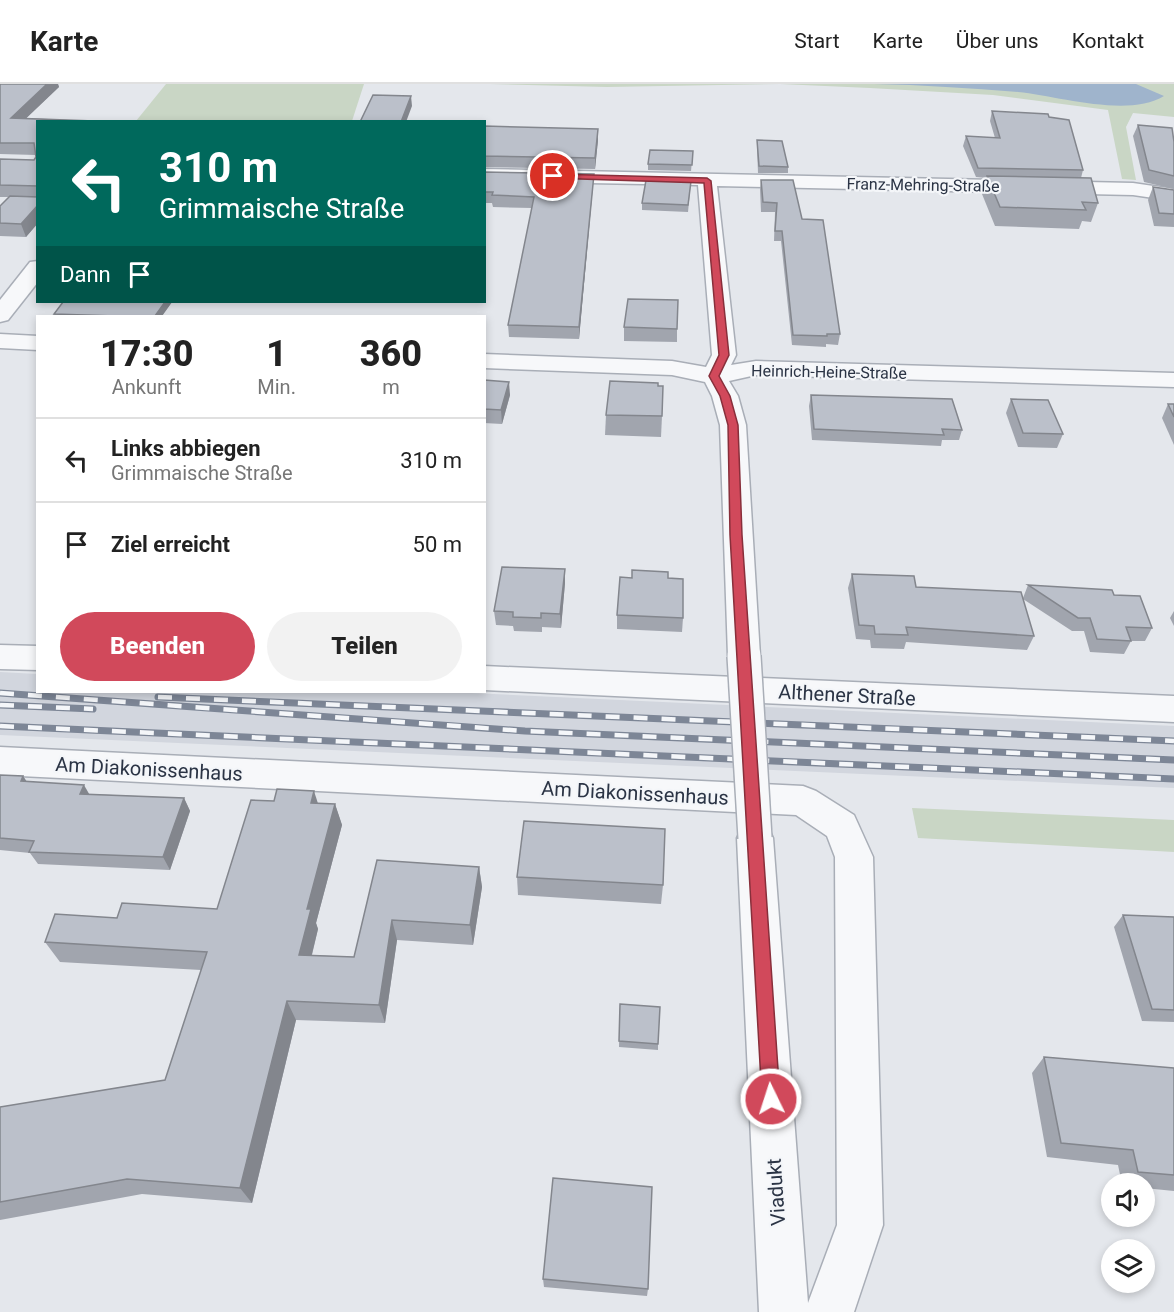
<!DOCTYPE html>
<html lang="de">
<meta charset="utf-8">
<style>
body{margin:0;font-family:Roboto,sans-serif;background:#f2f2f2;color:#222;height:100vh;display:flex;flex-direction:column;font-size:22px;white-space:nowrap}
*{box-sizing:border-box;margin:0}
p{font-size:20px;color:#767676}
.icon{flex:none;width:33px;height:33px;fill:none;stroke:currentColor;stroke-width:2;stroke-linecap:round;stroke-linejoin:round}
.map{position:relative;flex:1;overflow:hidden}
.side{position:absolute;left:36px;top:231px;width:450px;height:378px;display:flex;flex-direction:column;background:#fff;border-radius:0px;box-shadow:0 3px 9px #0003}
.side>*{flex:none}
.guide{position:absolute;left:36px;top:36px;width:450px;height:183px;border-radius:0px;box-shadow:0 3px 9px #0003;background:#00695c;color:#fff;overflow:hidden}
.buttons{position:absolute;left:1101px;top:1089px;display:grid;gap:12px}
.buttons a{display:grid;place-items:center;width:54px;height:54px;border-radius:50%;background:#fff;box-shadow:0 3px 9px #0003;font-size:30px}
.pin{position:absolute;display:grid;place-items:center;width:51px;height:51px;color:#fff;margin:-26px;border:3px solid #fff;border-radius:50%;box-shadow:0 2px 6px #0007}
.me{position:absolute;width:66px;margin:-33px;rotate:356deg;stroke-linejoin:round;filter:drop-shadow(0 0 4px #0008)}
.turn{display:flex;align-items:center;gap:21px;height:126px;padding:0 24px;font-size:27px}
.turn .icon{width:78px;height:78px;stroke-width:2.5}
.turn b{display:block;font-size:42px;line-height:51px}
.then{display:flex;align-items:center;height:57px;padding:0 24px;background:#0003;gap:12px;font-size:22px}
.eta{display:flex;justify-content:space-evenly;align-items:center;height:102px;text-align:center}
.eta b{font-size:36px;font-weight:800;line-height:42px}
.cta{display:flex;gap:12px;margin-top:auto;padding:12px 24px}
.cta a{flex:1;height:69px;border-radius:36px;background:#d1495b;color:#fff;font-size:24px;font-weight:800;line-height:69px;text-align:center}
.cta a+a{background:#f2f2f2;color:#222}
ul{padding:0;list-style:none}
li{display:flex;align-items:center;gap:18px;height:84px;padding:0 24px;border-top:2px solid #e0e0e0}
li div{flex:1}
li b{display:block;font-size:22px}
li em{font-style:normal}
header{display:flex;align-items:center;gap:36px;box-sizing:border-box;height:84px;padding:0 30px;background:#fff;border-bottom:2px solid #e0e0e0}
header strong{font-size:28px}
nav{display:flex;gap:33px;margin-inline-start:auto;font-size:21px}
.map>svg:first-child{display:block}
.built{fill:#d2d6de}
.green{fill:#c9d6c5}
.water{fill:#9fb4cc}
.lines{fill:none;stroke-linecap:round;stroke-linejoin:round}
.minor-casing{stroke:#a9aeb7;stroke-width:3}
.minor{fill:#f7f8fa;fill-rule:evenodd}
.rail-casing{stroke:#7d8696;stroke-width:7}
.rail{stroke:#f4f6f9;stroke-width:4.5;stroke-dasharray:14;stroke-linecap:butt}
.minor-bridge-casing{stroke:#a9aeb7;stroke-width:36;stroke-linecap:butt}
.minor-bridge{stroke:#f7f8fa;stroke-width:33}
.wall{fill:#a1a5ae}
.shaded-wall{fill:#83868d}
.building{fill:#bbc0ca;stroke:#83868d;stroke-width:1.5}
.route{fill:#d1495b;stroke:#882f3b;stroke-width:1.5}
.labels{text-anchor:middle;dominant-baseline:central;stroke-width:4.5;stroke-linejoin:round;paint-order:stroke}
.far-street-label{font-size:16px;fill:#2b3445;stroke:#f4f6f9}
.street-label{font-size:20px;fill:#2b3445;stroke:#f4f6f9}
</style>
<header>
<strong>Karte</strong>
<nav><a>Start</a><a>Karte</a><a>Über uns</a><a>Kontakt</a></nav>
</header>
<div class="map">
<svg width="1174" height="1228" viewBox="0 0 1174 1228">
<rect width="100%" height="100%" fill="#e4e7ec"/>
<path class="built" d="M 0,588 L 37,590 L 38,608 L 449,608 L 1174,642 L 1174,704 L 0,651 Z"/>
<g class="green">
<path d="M 166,0 L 364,0 L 352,37 L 136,37 Z"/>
<path d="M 490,0 L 1174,0 L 1174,33 L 1133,29 L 1126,43 L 1136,96 L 1122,95 L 1108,26 L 993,11 L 870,4 L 780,0 L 607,3 Z"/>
<path d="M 912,724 L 1174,736 L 1174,768 L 918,754 Z"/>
</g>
<path class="water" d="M 874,0 L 1136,0 L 1164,12 C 1128,34 1058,12 1018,8 C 970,4 922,1 874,0 Z"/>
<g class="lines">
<defs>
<g id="minor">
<path d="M 484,85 L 1133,99 L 1174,105 L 1174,117 L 1133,111 L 717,102 L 736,271 L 731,281 L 756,277 L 1174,289 L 1174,303 L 756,291 L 729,297 L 738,312 L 746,341 L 760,572 L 755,580 L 744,584 L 733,580 L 728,572 L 720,341 L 712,312 L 705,298 L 672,291 L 484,284 L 484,270 L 672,277 L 706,283 L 712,271 L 698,101 L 484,97 Z"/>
<path d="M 38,177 L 38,198 L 8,236 L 0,238 L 0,216 L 30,178 Z"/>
<path d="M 0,250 L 38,252 L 38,266 L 0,264 Z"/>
<path d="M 0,561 L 38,562 L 38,586 L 0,585 Z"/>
<path d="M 484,582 L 1174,612 L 1174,638 L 484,606 Z"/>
<path d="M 0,663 L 803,702 L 816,707 L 854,731 L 873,773 L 883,1141 L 854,1228 L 759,1228 L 737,754 L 742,743 L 755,739 L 768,743 L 773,754 L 808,1219 L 837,1141 L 835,773 L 827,752 L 796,731 L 0,691 Z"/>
</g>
</defs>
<use href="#minor" class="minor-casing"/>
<use href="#minor" class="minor"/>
<defs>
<g id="rail">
<path d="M 0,609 L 525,647 L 1174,676"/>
<path d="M 158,613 L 1174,657"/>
<path d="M 0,621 L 93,625"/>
<path d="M 0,642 L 1174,695"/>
</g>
</defs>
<use href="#rail" class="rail-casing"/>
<use href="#rail" class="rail"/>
<defs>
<path id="minor-bridge" d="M 744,572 L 755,754"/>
</defs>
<use href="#minor-bridge" class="minor-bridge-casing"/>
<use href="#minor-bridge" class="minor-bridge"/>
</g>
<g class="wall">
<path d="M 0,0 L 58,0 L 59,3 L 26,34 L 93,37 L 93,38 L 38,38 L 38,139 L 26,153 L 0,152 L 0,122 L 9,113 L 0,113 L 0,75 L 34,76 L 36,73 L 36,71 L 0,70 Z"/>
<path d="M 992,27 L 1049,33 L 1083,86 L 1081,94 L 1098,119 L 1091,138 L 1082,137 L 1079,145 L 995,142 L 982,110 L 987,94 L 976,93 L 963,62 L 966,52 L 995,54 L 990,37 Z"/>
<path d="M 1138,41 L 1174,58 L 1174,105 L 1144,98 L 1133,52 Z"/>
<path d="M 484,42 L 598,56 L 595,85 L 484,83 Z"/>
<path d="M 757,56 L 788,83 L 788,89 L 758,89 L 757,62 Z"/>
<path d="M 693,67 L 691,87 L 648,86 L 648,80 Z"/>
<path d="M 484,88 L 594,90 L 579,255 L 509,253 L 508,241 L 532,124 L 493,123 L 492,119 L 484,119 Z"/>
<path d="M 761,96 L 802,135 L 840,250 L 838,261 L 826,260 L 826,263 L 792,261 L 781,157 L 774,157 L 775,128 L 761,128 L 760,105 Z"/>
<path d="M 691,97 L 688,128 L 642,126 L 642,119 Z"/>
<path d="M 1153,103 L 1174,106 L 1174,143 L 1154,142 L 1148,116 Z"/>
<path d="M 172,218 L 162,232 L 55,232 L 54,230 Z"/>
<path d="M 624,243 L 677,245 L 677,258 L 624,257 Z"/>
<path d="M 484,296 L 510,311 L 502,340 L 484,339 Z"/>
<path d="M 811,311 L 962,346 L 959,356 L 942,356 L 941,362 L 812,356 L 809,322 Z"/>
<path d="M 1011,315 L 1063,350 L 1057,364 L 1018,363 L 1006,329 Z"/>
<path d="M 1168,320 L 1174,320 L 1174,361 L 1162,334 Z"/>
<path d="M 606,331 L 662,332 L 661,353 L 605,351 Z"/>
<path d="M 852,490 L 916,503 L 1023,514 L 1028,501 L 1114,511 L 1152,544 L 1145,557 L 1131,557 L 1124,570 L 1090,568 L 1084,547 L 1072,547 L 1023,515 L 1034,552 L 1027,566 L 906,558 L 904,565 L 871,564 L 870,556 L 856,555 L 848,504 Z"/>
<path d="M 668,494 L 683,534 L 682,548 L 617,545 L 617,531 Z"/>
<path d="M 565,499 L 561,544 L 542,543 L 542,548 L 514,547 L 513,542 L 496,541 L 494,527 Z"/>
<path d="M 1174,527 L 1174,542 L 1170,534 Z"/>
<path d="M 0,691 L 23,692 L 27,698 L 89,710 L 184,714 L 190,727 L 170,786 L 38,780 L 30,769 L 0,766 Z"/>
<path d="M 318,719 L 335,720 L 342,741 L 316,839 L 318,845 L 312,871 L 354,873 L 377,776 L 479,783 L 482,803 L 473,861 L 397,856 L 385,939 L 296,936 L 252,1119 L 142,1110 L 0,1136 L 0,1023 L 165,996 L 201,886 L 60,878 L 45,858 L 117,834 L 217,825 Z"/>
<path d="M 517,793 L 663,801 L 661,820 L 518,811 Z"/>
<path d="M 1123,831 L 1174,833 L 1174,938 L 1142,937 L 1114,843 Z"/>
<path d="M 620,920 L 658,960 L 658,966 L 619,963 Z"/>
<path d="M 1044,973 L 1174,984 L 1174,1107 L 1144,1104 L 1144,1100 L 1122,1100 L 1118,1081 L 1047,1073 L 1032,989 Z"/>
<path d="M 543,1195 L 648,1205 L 647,1212 L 544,1203 Z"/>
</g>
<g class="shaded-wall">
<path d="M 47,0 L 58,0 L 59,3 L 15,45 L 11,34 Z"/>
<path d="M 411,12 L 412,22 L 406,38 L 401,38 Z"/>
<path d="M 598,45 L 598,56 L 595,85 L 595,74 Z"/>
<path d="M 594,90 L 579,255 L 579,243 Z"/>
<path d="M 38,121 L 38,139 L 26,153 L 21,140 Z"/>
<path d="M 165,218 L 172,218 L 162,232 L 155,232 Z"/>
<path d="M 509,298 L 510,311 L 502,340 L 501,326 Z"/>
<path d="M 565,485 L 565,499 L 561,544 L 560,530 Z"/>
<path d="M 23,692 L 32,706 L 21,697 Z"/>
<path d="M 84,701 L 92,715 L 80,710 Z"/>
<path d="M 314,707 L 321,729 L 311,719 Z"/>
<path d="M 184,714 L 190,727 L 170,786 L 163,773 Z"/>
<path d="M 335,720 L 342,741 L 316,839 L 318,845 L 307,890 L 299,871 L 307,825 Z"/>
<path d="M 479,783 L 482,803 L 473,861 L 470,841 Z"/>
<path d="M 392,836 L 397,856 L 385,939 L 379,921 Z"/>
<path d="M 287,917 L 296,936 L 252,1119 L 240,1104 Z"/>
</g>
<g class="building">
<path d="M 0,0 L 47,0 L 11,34 L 93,37 L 92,38 L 38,38 L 38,102 L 0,101 L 0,75 L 34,76 L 36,73 L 34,59 L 0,59 Z"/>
<path d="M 373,11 L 411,12 L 401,38 L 360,38 Z"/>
<path d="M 992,27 L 1048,30 L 1049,33 L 1069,36 L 1083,86 L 978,84 L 966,52 L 1000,54 Z"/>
<path d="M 1138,41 L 1172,44 L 1174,58 L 1174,92 L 1149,86 Z"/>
<path d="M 484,42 L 598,45 L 595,74 L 484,72 Z"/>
<path d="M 757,56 L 782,57 L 788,83 L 759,82 Z"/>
<path d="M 650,66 L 693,67 L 692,81 L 648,80 Z"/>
<path d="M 484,88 L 594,90 L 579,243 L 508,241 L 534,113 L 492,111 L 493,108 L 484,108 Z"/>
<path d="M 987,92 L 1091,94 L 1098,119 L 1082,118 L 1086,126 L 1000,123 Z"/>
<path d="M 646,96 L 691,97 L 688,121 L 642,119 Z"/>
<path d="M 761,96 L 793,96 L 802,135 L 823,136 L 840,250 L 827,250 L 827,252 L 793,251 L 782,147 L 775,147 L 777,119 L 763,118 Z"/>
<path d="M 1153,103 L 1174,106 L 1174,130 L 1159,129 Z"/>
<path d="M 10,112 L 38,113 L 38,121 L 21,140 L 0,139 L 0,122 Z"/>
<path d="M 628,215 L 678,216 L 677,245 L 624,243 Z"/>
<path d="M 63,218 L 165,218 L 155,232 L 115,232 L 54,230 Z"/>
<path d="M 484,296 L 509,298 L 501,326 L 484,325 Z"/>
<path d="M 610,297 L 658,299 L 658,302 L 663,302 L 662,332 L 606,331 Z"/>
<path d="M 811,311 L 952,315 L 962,346 L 942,345 L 944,351 L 814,345 Z"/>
<path d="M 1011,315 L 1048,316 L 1063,350 L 1023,349 Z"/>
<path d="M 1168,320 L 1174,320 L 1174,333 Z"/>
<path d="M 502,483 L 565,485 L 560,530 L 541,529 L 541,534 L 513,533 L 513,528 L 494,527 Z"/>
<path d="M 632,486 L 668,488 L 668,494 L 683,495 L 683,534 L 617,531 L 620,493 L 632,494 Z"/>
<path d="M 852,490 L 914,492 L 916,503 L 1021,508 L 1034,552 L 906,543 L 908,551 L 875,550 L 874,542 L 859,541 Z"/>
<path d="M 1028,501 L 1112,506 L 1114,511 L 1140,512 L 1152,544 L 1126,543 L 1131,557 L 1097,555 L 1090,534 L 1078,534 Z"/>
<path d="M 0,691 L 23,692 L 21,697 L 84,701 L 80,710 L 184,714 L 163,773 L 29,768 L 34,757 L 0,754 Z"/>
<path d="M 277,705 L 314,707 L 311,719 L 335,720 L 307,825 L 311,825 L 299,871 L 354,873 L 377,776 L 479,783 L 470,841 L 392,836 L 379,921 L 287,917 L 240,1104 L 127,1095 L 0,1118 L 0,1023 L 165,996 L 207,868 L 45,858 L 55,830 L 117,834 L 122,819 L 217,825 L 251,716 L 274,717 Z"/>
<path d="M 524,737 L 665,745 L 663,801 L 517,793 Z"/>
<path d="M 1123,831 L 1174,833 L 1174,926 L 1152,925 Z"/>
<path d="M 620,920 L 660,923 L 658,960 L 619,957 Z"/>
<path d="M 1044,973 L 1174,984 L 1174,1091 L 1138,1088 L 1133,1066 L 1061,1059 Z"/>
<path d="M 553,1094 L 652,1103 L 648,1205 L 543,1195 Z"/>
</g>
<path class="route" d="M 553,90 L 707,94 L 711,97 L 729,271 L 719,292 L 730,312 L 738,341 L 742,451 L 780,1015 L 777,1021 L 771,1024 L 764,1021 L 762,1015 L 730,451 L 728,341 L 720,312 L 709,292 L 719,271 L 704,99 L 550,94 Z"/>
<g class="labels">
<g class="far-street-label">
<text transform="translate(923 101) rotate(1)">Franz-Mehring-Straße</text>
<text transform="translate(829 288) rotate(1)">Heinrich-Heine-Straße</text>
</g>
<g class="street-label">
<text transform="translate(847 611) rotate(3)">Althener Straße</text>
<text transform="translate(149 685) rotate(3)">Am Diakonissenhaus</text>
<text transform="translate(635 709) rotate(3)">Am Diakonissenhaus</text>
<text transform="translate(776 1108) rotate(-94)">Viadukt</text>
</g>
</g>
</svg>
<div class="buttons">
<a><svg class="icon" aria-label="sound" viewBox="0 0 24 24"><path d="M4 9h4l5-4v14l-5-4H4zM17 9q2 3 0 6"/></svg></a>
<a><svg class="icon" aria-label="layers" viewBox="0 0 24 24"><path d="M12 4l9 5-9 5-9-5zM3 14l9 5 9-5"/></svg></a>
</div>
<div class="pin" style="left:553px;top:92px;background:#d93025"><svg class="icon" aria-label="arrive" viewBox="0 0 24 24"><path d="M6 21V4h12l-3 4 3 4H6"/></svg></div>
<svg class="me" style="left:771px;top:1015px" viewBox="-20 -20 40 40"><circle r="17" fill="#d1495b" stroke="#fff" stroke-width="3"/><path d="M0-11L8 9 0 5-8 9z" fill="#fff"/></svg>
<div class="guide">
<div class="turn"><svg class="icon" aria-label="left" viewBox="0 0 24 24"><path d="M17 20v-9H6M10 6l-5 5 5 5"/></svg><div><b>310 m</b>Grimmaische Straße</div></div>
<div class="then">Dann<svg class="icon" aria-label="arrive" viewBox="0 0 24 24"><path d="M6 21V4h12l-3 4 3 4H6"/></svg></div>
</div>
<section class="side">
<div class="eta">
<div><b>17:30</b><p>Ankunft</p></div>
<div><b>1</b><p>Min.</p></div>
<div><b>360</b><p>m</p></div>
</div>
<ul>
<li><svg class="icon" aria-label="left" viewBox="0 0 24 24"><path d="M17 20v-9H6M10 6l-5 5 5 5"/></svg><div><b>Links abbiegen</b><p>Grimmaische Straße</p></div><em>310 m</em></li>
<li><svg class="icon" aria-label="arrive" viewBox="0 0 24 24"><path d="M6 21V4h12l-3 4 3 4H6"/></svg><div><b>Ziel erreicht</b></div><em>50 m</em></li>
</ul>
<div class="cta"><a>Beenden</a><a>Teilen</a></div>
</section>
</div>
